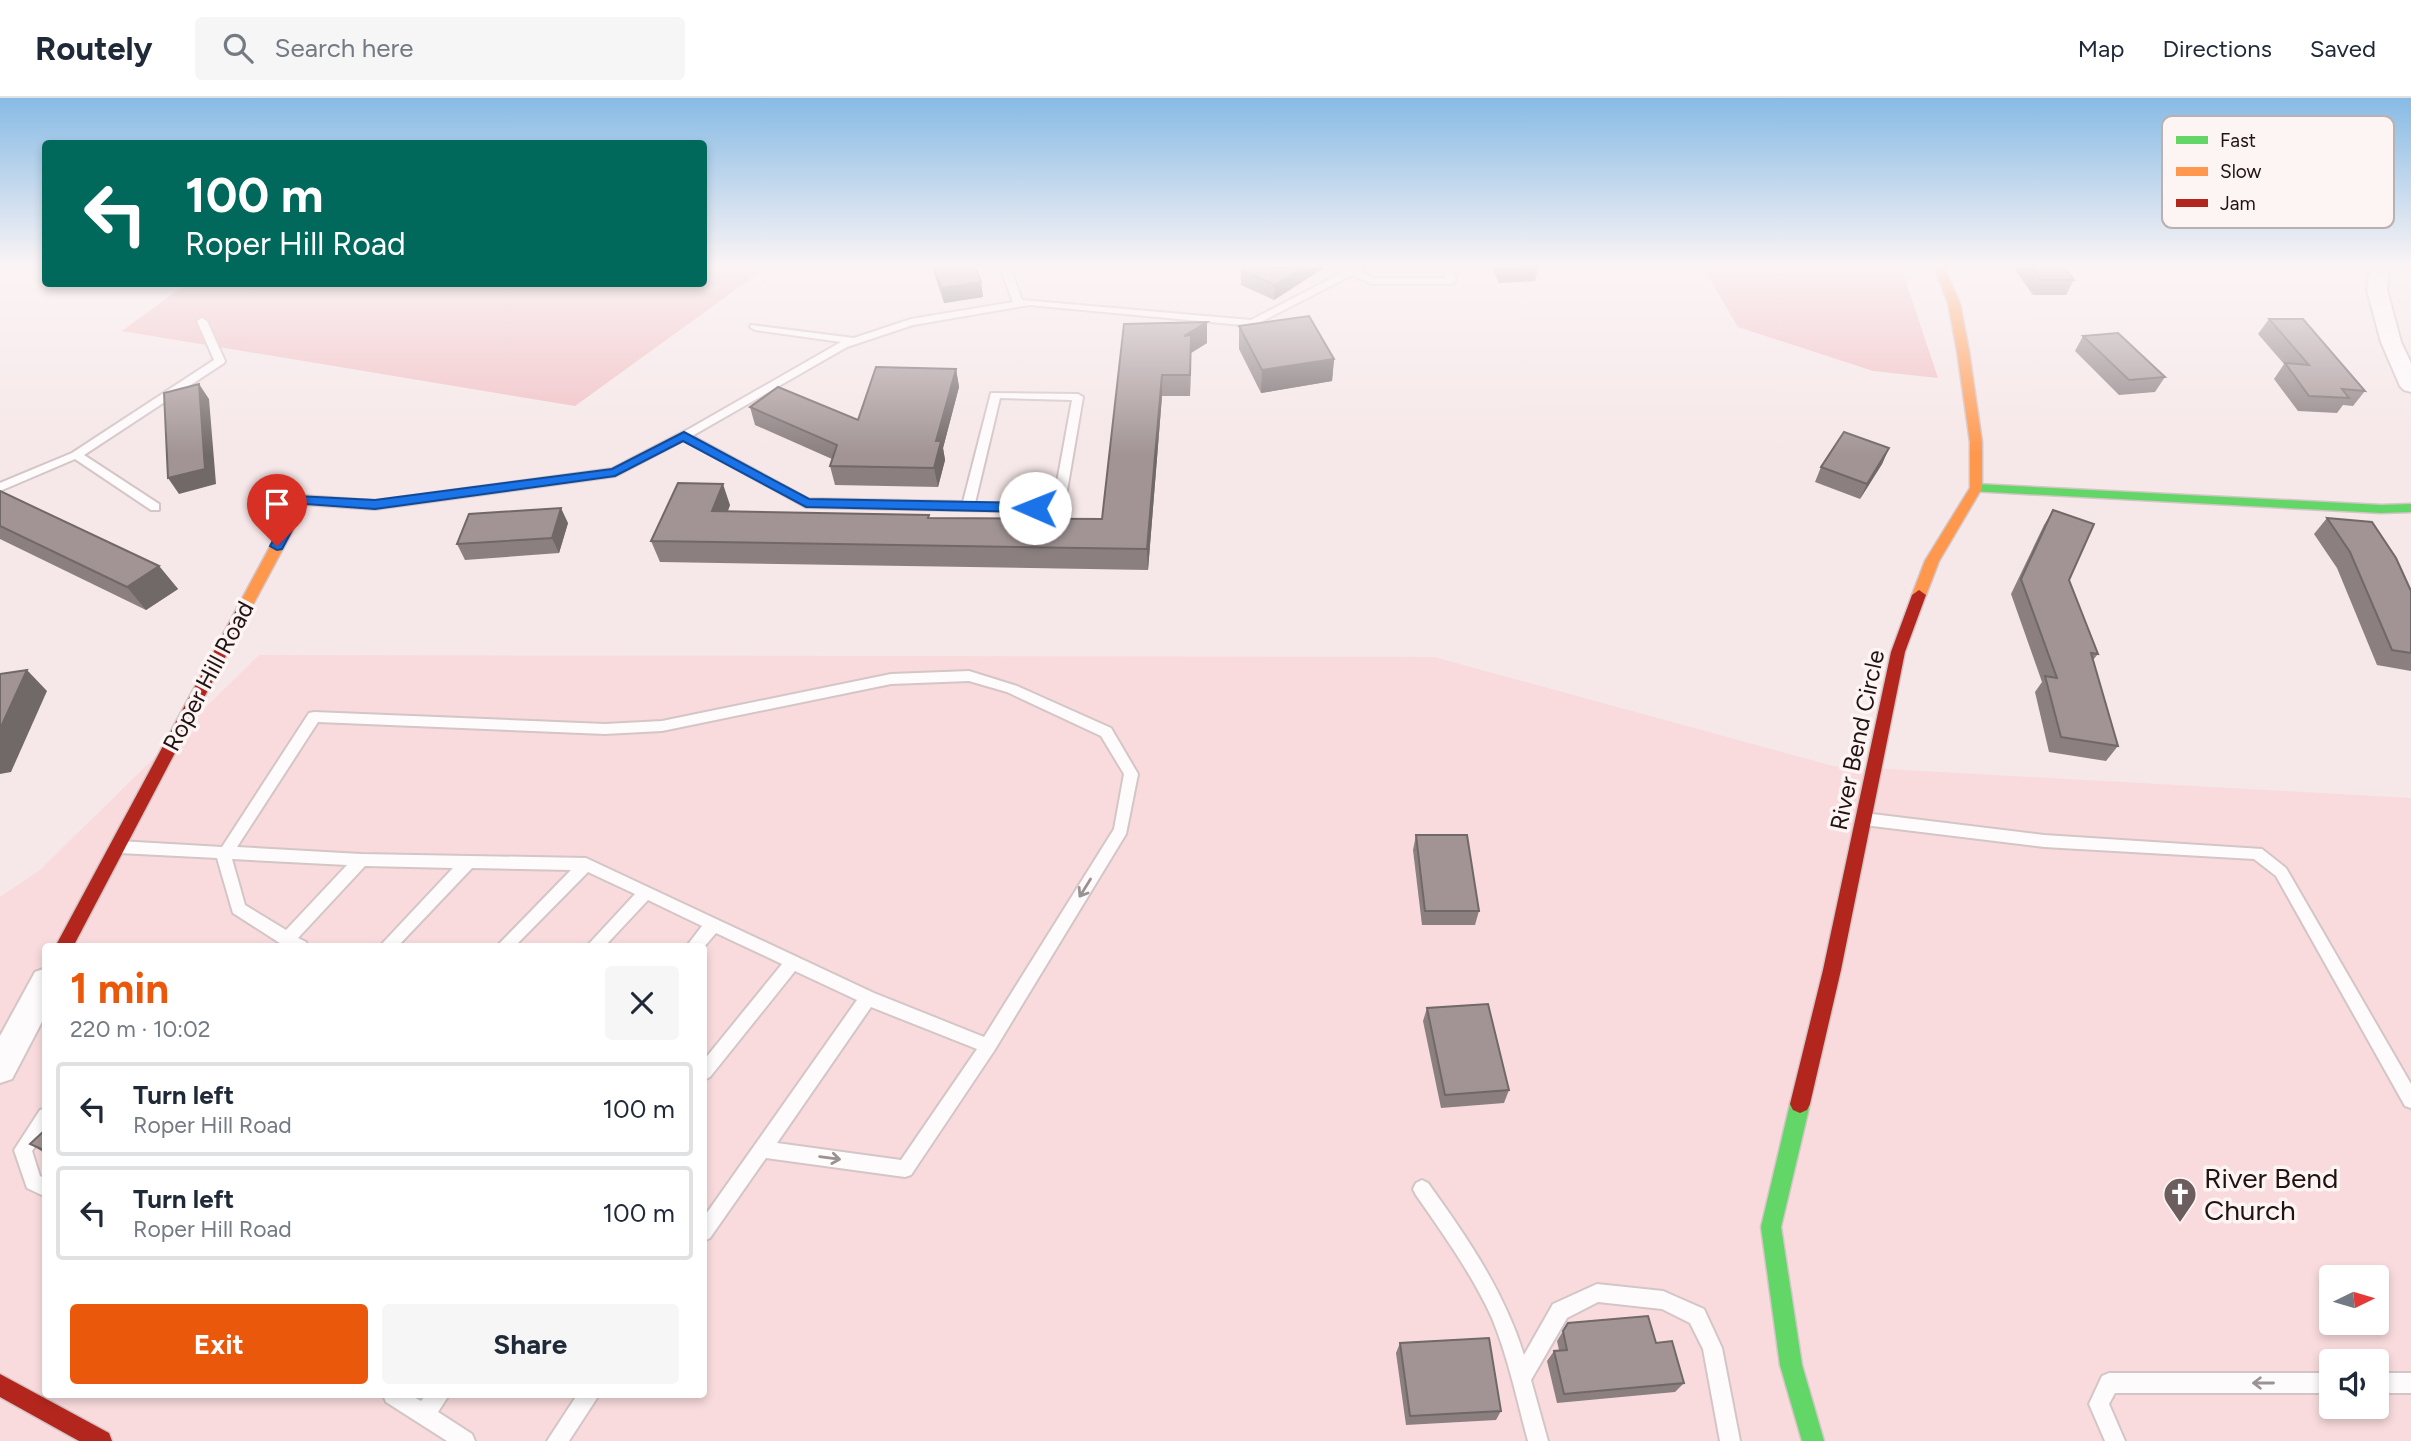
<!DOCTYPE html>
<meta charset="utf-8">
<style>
body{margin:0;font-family:Figtree,sans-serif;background:#f6f6f7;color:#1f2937;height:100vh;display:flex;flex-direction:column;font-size:26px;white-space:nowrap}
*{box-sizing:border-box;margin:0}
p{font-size:23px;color:#747a83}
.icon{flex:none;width:38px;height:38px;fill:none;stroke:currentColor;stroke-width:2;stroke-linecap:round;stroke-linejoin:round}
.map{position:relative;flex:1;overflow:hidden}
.details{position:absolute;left:42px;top:845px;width:665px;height:455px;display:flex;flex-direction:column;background:#fff;border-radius:7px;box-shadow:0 4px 10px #0003}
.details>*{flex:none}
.banner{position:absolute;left:42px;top:42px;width:665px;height:147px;border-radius:7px;box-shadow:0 4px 10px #0003;background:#00695c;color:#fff;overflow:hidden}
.needle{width:46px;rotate:85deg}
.fabs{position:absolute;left:2319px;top:1167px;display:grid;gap:14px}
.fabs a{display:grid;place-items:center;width:70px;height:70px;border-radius:7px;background:#fff;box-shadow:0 4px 10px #0003;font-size:35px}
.pin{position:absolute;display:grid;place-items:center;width:60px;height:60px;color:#fff;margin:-72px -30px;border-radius:50% 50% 50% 0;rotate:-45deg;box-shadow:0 0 7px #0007}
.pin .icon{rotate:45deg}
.me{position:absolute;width:77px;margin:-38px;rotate:271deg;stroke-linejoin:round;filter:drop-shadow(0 0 5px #0008)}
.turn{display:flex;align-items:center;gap:24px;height:147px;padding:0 28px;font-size:32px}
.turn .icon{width:91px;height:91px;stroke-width:2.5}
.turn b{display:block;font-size:49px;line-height:60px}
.round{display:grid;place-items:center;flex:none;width:74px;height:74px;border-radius:7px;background:#f6f6f7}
.headline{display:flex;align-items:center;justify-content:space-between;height:119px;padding:0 28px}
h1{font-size:42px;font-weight:700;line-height:52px;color:#ea580c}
.primary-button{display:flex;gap:14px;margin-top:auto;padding:14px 28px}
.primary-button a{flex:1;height:80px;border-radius:7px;background:#ea580c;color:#fff;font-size:28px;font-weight:700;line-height:80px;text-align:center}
.primary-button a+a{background:#f6f6f7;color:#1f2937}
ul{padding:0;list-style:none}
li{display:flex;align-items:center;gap:21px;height:94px;margin:0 14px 10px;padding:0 14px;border:4px solid #e0e1e3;border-radius:7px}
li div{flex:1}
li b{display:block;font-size:26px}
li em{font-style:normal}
header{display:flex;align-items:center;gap:42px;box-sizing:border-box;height:98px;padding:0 35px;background:#fff;border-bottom:2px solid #e0e1e3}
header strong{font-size:33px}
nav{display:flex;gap:38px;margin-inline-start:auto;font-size:24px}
.search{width:490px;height:63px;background:#f6f6f7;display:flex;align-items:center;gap:18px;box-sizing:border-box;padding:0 24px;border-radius:7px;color:#747a83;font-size:26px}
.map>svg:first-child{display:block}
.built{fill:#f9dbdd;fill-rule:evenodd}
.forest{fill:#f0bec2}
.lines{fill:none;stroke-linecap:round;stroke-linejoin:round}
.lane-casing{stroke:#d4c5c6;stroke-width:4}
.street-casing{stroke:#d4c5c6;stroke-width:4}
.fast-casing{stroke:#d4c5c6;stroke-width:3}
.slow-casing{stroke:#d4c5c6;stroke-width:3}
.jam-casing{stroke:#d4c5c6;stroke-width:3}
.lane{fill:#fefbfc;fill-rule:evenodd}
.street{fill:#fefbfc;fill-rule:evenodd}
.fast{fill:#63d668;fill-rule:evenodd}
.slow{fill:#ff974d;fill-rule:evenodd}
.jam{fill:#b3261e;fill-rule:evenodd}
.wall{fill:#8b7f80}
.shaded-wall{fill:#716868}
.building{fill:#a29495;stroke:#716868;stroke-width:2}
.oneway{stroke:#9b9293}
.route{fill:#1a73e8;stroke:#114b97;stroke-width:2}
.labels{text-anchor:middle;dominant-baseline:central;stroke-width:7;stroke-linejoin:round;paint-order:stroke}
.street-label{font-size:24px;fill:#211213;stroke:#fdf4f4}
.near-poi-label{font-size:28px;fill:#211213;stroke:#fdf4f4;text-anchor:start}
.key{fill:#fdf4f4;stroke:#bbb0b0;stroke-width:2}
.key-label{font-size:19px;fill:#211213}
</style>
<header>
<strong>Routely</strong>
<div class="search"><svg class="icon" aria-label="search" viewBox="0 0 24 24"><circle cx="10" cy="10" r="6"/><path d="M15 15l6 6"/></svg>Search here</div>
<nav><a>Map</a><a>Directions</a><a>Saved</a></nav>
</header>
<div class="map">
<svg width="2411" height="1343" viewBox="0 0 2411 1343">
<rect width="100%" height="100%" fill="#f6e7e8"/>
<path class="built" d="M 259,557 L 1434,559 L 1833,668 L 2411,700 L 2411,1343 L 0,1343 L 0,799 L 40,772 ZM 46,849 L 704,849 L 704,1297 L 46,1297 ZM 2331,1180 L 2376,1180 L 2376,1225 L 2331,1225 ZM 2331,1264 L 2376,1264 L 2376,1309 L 2331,1309 Z"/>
<g class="forest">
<path d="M 704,169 L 767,169 L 575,308 L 122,233 L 186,186 L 704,186 Z"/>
<path d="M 1703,169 L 1901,169 L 1938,280 L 1873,273 L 1738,229 Z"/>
</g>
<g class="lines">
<defs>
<g id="lane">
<path d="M 1000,169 L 1010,169 L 1022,202 L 1251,222 L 1353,169 L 1366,169 L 1360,173 L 1374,180 L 1445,180 L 1442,169 L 1452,169 L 1456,183 L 1451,186 L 1372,186 L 1352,177 L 1253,228 L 1029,207 L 913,227 L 847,249 L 692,338 L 808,401 L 963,404 L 991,295 L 1078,296 L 1083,299 L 1064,410 L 1058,414 L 806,409 L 684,342 L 615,378 L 375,411 L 302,406 L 296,402 L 302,398 L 375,403 L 612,371 L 689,331 L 841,244 L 755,232 L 750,229 L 751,227 L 854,240 L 911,221 L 1013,204 ZM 1000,300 L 1072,302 L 1053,406 L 975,405 Z"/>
<path d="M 202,220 L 207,223 L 225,263 L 224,265 L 84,357 L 159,406 L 159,412 L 151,412 L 75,361 L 0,393 L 0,385 L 72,355 L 214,262 L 197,223 Z"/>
<path d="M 969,573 L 1017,588 L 1111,630 L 1138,676 L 1126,736 L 994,953 L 911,1077 L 905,1079 L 766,1060 L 710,1140 L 704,1143 L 704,1119 L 857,902 L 795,873 L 710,979 L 704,982 L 704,962 L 782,866 L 716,835 L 704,849 L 686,849 L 702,828 L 648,802 L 604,849 L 586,849 L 635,796 L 588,774 L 514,849 L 496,849 L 571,772 L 472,770 L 397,849 L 379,849 L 453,770 L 365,768 L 298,840 L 306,844 L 308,849 L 286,849 L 233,815 L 217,760 L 119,755 L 114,753 L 112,749 L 114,745 L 119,743 L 222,749 L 309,615 L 314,614 L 605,626 L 662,623 L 891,576 ZM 969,583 L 1007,594 L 1101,638 L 1124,676 L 1114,731 L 984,939 L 874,895 L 586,760 L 361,756 L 237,749 L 318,624 L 605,636 L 662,633 L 891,586 ZM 232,761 L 347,767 L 286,832 L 245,807 ZM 871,909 L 977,951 L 901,1062 L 777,1045 Z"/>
<path d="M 1864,715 L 2044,737 L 2262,751 L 2286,770 L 2411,986 L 2411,1010 L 2405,1008 L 2276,778 L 2254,761 L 2044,749 L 1864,727 L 1859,725 L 1857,721 L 1859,717 Z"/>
<path d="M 46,1010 L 46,1033 L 32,1053 L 40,1078 L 46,1081 L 46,1099 L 27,1090 L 14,1052 L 40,1012 Z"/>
<path d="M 1422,1082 L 1428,1085 C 1467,1139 1504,1193 1524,1257 L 1553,1206 L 1597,1186 L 1663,1193 L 1704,1211 L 1722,1250 L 1740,1343 L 1720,1343 L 1703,1251 L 1690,1225 L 1662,1211 L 1598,1204 L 1567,1220 L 1531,1282 L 1548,1343 L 1528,1343 C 1517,1302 1508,1259 1492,1220 C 1472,1176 1443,1136 1416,1097 L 1413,1091 L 1416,1085 Z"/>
<path d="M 2109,1275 L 2331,1275 L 2331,1295 L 2115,1295 L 2109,1306 L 2125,1343 L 2105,1343 L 2089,1306 L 2102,1278 Z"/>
<rect x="2376" y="1275" width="35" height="20"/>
<path d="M 383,1297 L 410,1297 L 421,1303 L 426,1297 L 449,1297 L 438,1314 L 472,1336 L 475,1343 L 447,1343 L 386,1304 Z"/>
<path d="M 577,1297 L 599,1297 L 569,1343 L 547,1343 Z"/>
</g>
<g id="street">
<path d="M 2370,169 L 2389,169 L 2387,192 L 2401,244 L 2411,265 L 2411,294 L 2404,292 L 2400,288 L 2381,244 L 2367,192 Z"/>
<path d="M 46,870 L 46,916 L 12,981 L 0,985 L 0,938 L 35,874 Z"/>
</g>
<g id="fast">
<path d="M 1976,386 L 2381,407 L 2411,406 L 2411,414 L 2381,415 L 1971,393 L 1971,387 Z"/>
<path d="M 1800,997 L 1807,1000 L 1810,1006 L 1781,1129 L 1802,1267 L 1824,1343 L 1802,1343 L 1780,1267 L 1761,1129 L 1790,1006 L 1793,1000 Z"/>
</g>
<g id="slow">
<path d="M 1934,169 L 1944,169 L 1960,205 L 1969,253 L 1982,344 L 1982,390 L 1939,463 L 1926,497 L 1919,502 L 1912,497 L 1925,463 L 1970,390 L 1970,344 L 1957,253 L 1948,205 Z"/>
<path d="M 302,398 L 309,402 L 249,514 L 247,517 L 237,517 L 235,514 L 295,402 Z"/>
</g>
<g id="jam">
<path d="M 1919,492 L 1926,497 L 1905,554 L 1841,872 L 1810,1006 L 1807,1012 L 1800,1015 L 1793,1012 L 1790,1006 L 1823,872 L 1891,554 L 1912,497 Z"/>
<path d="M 242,509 L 249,514 L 73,849 L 55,849 L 235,514 Z"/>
<path d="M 0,1276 L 109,1335 L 112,1343 L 79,1343 L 0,1299 Z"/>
</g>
</defs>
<use href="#lane" class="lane-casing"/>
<use href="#street" class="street-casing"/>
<use href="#fast" class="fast-casing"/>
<use href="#slow" class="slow-casing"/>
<use href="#jam" class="jam-casing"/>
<use href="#lane" class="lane"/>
<use href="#street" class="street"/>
<use href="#fast" class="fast"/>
<use href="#slow" class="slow"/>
<use href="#jam" class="jam"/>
</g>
<g class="wall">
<path d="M 932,169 L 975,169 L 981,184 L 983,199 L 944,205 Z"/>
<path d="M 1246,169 L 1325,169 L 1274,202 L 1241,187 L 1241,172 Z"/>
<path d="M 1492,169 L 1538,169 L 1535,183 L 1499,185 Z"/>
<path d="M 2016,169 L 2064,169 L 2074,182 L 2066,197 L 2033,197 L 2015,172 Z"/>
<path d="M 2269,221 L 2365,293 L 2353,308 L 2343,307 L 2337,315 L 2298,313 L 2274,281 L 2284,266 L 2258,236 Z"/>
<path d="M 1207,224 L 1207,245 L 1191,255 L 1190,298 L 1162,298 L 1148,472 L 660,464 L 651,443 L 730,407 L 728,413 L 929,420 L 1102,421 L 1124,226 Z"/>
<path d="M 1239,228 L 1334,261 L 1332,283 L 1261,295 L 1239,251 Z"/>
<path d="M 2083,238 L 2165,279 L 2155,294 L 2119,297 L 2075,253 Z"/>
<path d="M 956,271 L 959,289 L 943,350 L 945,362 L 938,389 L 835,387 L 830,368 L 832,361 L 755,327 L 750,309 L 858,322 Z"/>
<path d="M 1889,350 L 1882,366 L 1860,401 L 1815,384 L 1821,369 Z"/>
<path d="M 0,393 L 159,468 L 178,491 L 146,512 L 0,441 Z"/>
<path d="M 2053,412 L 2069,482 L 2098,556 L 2093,562 L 2118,648 L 2106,663 L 2049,654 L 2035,594 L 2042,584 L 2011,496 L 2044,427 Z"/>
<path d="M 2327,420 L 2411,493 L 2411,573 L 2377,567 L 2337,470 L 2314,436 Z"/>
<path d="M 568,425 L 559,455 L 465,462 L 457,446 Z"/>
<path d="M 1416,737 L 1479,813 L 1475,827 L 1422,827 L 1413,752 Z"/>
<path d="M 1427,910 L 1509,992 L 1504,1005 L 1441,1010 L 1423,923 Z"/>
<path d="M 46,1031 L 46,1056 L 30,1046 Z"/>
<path d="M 1568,1225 L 1656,1245 L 1684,1285 L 1675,1294 L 1557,1305 L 1547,1263 L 1554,1253 L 1559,1252 L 1557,1243 Z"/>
<path d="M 1400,1245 L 1501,1313 L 1496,1322 L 1406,1327 L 1396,1255 Z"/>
</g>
<g class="shaded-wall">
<path d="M 1303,169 L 1325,169 L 1274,202 L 1275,187 Z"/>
<path d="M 981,184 L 983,199 L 944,205 L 941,190 Z"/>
<path d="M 1207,224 L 1207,245 L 1191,255 L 1190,298 L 1190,255 L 1184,238 Z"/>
<path d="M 1334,261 L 1332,283 L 1261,295 L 1262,272 Z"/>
<path d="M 956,271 L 959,289 L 943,350 L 945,362 L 938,389 L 934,370 L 936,343 Z"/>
<path d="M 1162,277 L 1162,298 L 1148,472 L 1147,451 Z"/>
<path d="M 199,286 L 209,301 L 216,386 L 179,396 L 168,380 Z"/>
<path d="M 1889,350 L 1882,366 L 1860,401 L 1867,386 Z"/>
<path d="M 723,386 L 730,407 L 719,434 L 712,413 Z"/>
<path d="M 561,410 L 568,425 L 559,455 L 552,440 Z"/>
<path d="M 159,468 L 178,491 L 146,512 L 127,489 Z"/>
<path d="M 27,572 L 47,593 L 11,674 L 0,676 L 0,631 Z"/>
</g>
<g class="building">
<path d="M 934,169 L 975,169 L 981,184 L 941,190 Z"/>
<path d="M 1246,169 L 1303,169 L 1275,187 L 1241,172 Z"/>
<path d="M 2031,169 L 2064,169 L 2074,182 L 2041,182 Z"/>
<path d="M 1309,218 L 1334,261 L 1262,272 L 1239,228 Z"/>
<path d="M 2269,221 L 2303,221 L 2365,293 L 2342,291 L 2349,300 L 2309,298 L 2285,265 L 2309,267 Z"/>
<path d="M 1207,224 L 1184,238 L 1191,237 L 1190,277 L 1162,277 L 1147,451 L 651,443 L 678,385 L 723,386 L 712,413 L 929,417 L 928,420 L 1102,421 L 1124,226 Z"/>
<path d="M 2118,235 L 2165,279 L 2129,282 L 2083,238 Z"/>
<path d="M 876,269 L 956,271 L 936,343 L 941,343 L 934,370 L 830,368 L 837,347 L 750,309 L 778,289 L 858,322 Z"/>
<path d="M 199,286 L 205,371 L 168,380 L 164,295 Z"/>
<path d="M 1844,334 L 1889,350 L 1867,386 L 1821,369 Z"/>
<path d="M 0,393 L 159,468 L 127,489 L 0,428 Z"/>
<path d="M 561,410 L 552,440 L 457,446 L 469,416 Z"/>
<path d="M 2053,412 L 2094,426 L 2069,482 L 2098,556 L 2091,555 L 2118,648 L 2061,639 L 2045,578 L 2057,580 L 2021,481 Z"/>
<path d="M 2327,420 L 2372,424 L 2396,460 L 2411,493 L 2411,555 L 2392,552 L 2350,454 Z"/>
<path d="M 27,572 L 0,631 L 0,576 Z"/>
<path d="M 1416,737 L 1467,737 L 1479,813 L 1425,813 Z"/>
<path d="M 1488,906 L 1509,992 L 1445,997 L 1427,910 Z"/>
<path d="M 46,1031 L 46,1053 L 30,1046 Z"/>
<path d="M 1648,1218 L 1656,1245 L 1672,1243 L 1684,1285 L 1564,1296 L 1554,1253 L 1567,1252 L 1563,1233 L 1568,1225 Z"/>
<path d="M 1489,1240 L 1501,1313 L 1410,1318 L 1400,1245 Z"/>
</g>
<defs><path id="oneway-shaft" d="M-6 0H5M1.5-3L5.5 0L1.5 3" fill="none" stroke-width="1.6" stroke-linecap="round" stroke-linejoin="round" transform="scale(1.75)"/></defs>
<g class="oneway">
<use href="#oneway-shaft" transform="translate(1085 790) rotate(122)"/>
<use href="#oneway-shaft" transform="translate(830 1060) rotate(8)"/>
<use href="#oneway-shaft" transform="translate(2263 1285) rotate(180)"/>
</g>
<linearGradient id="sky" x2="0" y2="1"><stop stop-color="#87bbe5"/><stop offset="0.47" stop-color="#fbf4f5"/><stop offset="1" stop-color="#fbf4f5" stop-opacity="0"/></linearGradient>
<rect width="2411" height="357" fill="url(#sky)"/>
<path class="route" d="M 684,334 L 809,401 L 1035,405 L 1042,410 L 1035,414 L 806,409 L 683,343 L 615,378 L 375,411 L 306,406 L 282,451 L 277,452 L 270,448 L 297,398 L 375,402 L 612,371 Z"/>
<defs>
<symbol id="church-pin" viewBox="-11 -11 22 30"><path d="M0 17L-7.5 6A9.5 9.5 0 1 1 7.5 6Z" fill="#6c5d5e" stroke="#fdf4f4"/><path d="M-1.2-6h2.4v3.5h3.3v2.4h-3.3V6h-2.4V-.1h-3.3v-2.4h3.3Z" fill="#fff"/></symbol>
</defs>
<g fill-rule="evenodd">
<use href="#church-pin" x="2161" y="1077" width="38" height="52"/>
</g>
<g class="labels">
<g class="street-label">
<text transform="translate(208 578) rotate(-62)">Roper Hill Road</text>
<text transform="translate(1857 642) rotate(-78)">River Bend Circle</text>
</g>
<g class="near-poi-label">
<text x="2204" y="1080">River Bend<tspan x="2204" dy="32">Church</tspan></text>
</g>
</g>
<rect x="2162" y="18" width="232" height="112" rx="10" class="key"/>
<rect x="2176" y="38" width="32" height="8" fill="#63d668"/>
<rect x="2176" y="69" width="32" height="9" fill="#ff974d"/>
<rect x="2176" y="101" width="32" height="8" fill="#b3261e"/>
<g class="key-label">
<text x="2220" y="49">Fast</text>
<text x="2220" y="80">Slow</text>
<text x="2220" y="112">Jam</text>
</g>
</svg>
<div class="fabs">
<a><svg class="needle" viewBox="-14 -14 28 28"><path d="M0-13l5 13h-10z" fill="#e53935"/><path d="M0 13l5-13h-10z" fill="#747a83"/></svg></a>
<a><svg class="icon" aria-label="sound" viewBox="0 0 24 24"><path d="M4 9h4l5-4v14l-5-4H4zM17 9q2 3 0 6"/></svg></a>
</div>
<div class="pin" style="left:277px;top:448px;background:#d93025"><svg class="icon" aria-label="arrive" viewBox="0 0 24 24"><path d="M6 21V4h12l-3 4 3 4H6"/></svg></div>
<svg class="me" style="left:1035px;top:410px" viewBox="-20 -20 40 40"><circle r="19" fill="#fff"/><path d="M0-13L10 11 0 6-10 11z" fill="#1a73e8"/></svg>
<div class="banner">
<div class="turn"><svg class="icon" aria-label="left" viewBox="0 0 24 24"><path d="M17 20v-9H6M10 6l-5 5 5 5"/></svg><div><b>100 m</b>Roper Hill Road</div></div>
</div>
<section class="details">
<div class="headline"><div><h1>1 min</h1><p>220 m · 10:02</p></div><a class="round"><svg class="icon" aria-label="close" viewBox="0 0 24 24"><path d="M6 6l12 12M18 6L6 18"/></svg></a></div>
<ul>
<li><svg class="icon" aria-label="left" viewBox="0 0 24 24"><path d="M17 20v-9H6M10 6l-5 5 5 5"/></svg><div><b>Turn left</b><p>Roper Hill Road</p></div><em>100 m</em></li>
<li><svg class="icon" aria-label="left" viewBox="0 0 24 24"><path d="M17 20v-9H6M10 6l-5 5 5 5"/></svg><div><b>Turn left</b><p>Roper Hill Road</p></div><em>100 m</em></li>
</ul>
<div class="primary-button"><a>Exit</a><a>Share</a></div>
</section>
</div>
